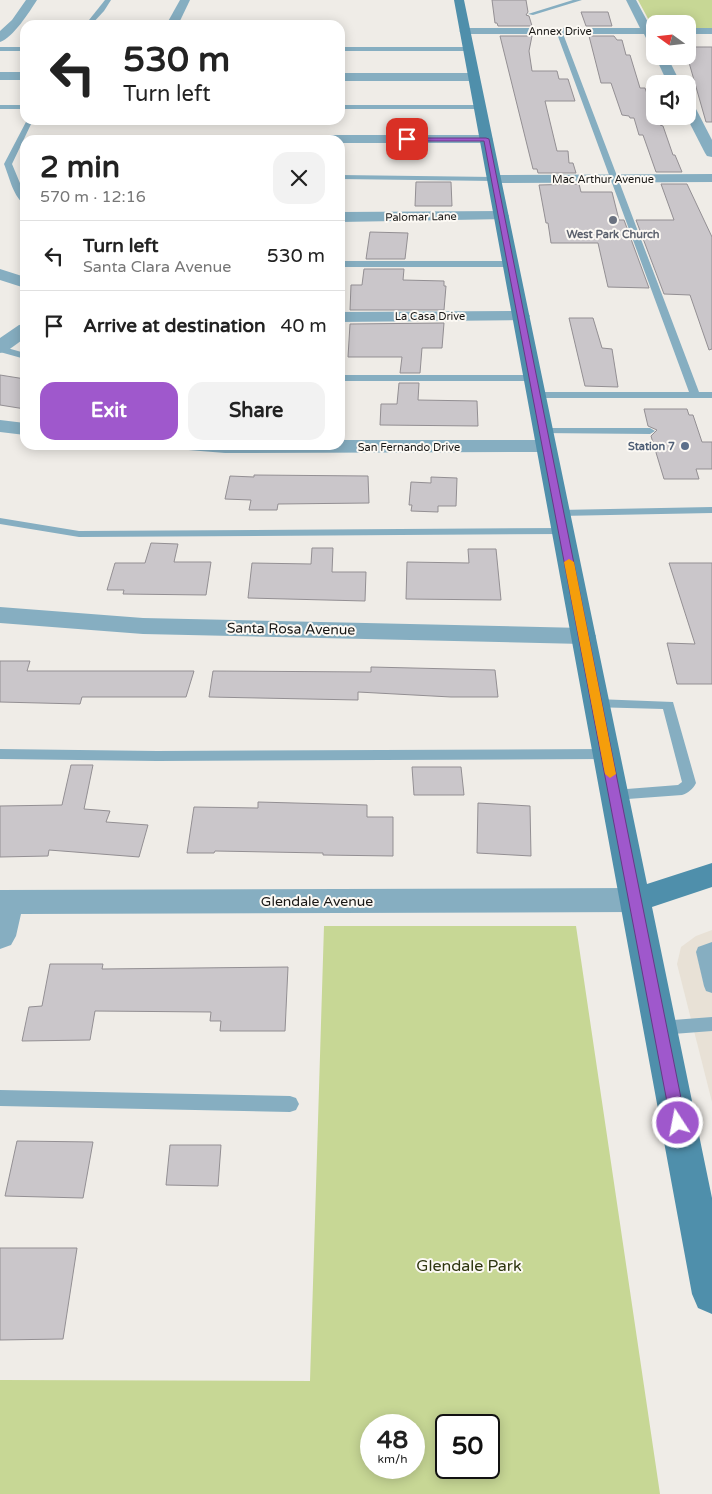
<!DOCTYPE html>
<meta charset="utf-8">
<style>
body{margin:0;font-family:"Varela Round",sans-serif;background:#f2f2f2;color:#222;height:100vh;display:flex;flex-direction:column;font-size:19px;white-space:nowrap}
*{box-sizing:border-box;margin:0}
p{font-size:16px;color:#767676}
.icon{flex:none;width:28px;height:28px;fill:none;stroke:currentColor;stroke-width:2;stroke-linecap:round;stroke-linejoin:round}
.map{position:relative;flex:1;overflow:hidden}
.side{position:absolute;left:20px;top:135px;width:325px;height:315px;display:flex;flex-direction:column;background:#fff;border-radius:15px;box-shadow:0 2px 12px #0003}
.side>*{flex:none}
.top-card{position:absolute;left:20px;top:20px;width:325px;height:105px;border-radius:15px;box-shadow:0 2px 12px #0003;background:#fff;color:#222;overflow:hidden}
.needle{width:32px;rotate:285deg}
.tools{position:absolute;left:646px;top:15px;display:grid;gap:10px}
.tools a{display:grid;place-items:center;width:50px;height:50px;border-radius:10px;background:#fff;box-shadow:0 2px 12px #0003;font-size:25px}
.speed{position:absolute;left:360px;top:1414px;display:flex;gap:10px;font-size:25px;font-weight:700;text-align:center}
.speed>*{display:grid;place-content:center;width:65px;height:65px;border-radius:50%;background:#fff;box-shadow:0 2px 12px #0003;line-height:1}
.speed small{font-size:12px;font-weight:400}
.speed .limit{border:2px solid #111;border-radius:8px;background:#fff;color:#111}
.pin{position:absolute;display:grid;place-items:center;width:42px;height:42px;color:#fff;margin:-21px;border-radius:10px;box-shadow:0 2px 8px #0006}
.me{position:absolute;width:55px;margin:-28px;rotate:349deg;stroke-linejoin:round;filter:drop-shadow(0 0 4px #0008)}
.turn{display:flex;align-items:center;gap:18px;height:105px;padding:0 20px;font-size:22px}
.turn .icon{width:65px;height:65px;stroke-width:2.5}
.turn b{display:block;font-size:35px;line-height:42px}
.round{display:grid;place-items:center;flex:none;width:52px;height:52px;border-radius:15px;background:#f2f2f2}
.overview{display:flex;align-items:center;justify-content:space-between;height:85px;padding:0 20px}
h1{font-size:30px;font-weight:800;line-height:38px}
.cta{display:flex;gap:10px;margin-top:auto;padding:10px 20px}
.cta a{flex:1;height:58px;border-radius:15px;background:#9f58cc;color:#fff;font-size:20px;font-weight:800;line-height:58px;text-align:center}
.cta a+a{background:#f2f2f2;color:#222}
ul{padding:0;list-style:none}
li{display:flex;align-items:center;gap:15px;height:70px;padding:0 20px;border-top:1px solid #e0e0e0}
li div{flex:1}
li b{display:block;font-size:19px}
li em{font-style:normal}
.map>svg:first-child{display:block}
.built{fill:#e8e1d6}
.green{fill:#c7d795;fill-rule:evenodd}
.building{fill:#cac6ca;stroke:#938f93}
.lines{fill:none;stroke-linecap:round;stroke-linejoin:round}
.service{fill:#86aec1;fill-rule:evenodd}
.minor{fill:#86aec1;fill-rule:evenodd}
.secondary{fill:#4f8fab;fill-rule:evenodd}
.route{fill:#9f58cc;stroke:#673985}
.slow{fill:#f59e0b}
.worship-dot{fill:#6b7280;stroke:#fcf9f4;stroke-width:2}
.service-dot{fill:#5c6f8a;stroke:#fcf9f4;stroke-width:2}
.labels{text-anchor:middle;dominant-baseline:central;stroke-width:4;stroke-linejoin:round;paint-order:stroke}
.far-street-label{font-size:11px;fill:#181715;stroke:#fcf9f4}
.far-worship-label{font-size:11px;font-weight:bold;fill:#5b616d;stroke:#fcf9f4}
.far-service-label{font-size:11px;font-weight:bold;fill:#4e5e75;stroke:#fcf9f4;text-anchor:end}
.street-label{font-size:14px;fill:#181715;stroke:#fcf9f4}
.near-park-label{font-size:16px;fill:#2d350f;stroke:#fcf9f4}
</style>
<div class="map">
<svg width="712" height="1494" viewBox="0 0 712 1494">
<rect width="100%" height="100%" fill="#efece7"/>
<path class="built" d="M 712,930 L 712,1102 L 677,964 L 681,947 L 696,936 Z"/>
<g class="green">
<path d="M 638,0 L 712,0 L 712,28 L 688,28 L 688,24 L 655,24 L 655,26 L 652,26 Z"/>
<path d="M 324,926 L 576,926 L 660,1494 L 0,1494 L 0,1380 L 310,1381 ZM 371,1425 L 414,1425 L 414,1468 L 371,1468 ZM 446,1425 L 489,1425 L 489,1468 L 446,1468 Z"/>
</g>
<g class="building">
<path d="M 492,0 L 526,0 L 528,12 L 526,15 L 529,16 L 532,26 L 498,26 L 497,23 L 495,23 Z"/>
<path d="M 581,12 L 608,12 L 612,26 L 586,26 Z"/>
<path d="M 500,36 L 532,36 L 529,51 L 532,71 L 557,71 L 559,79 L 568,79 L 575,101 L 545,101 L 557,151 L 568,151 L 569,163 L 573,163 L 576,173 L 538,173 L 537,169 L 533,169 Z"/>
<path d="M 589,36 L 614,36 L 617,40 L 622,40 L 626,55 L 630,55 L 640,88 L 645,88 L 655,116 L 660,125 L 663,126 L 673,155 L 675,155 L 682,172 L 656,172 L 643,135 L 639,135 L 634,118 L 630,118 L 629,116 L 622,115 L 611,83 L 601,83 Z"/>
<path d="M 688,47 L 712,47 L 712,122 L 706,122 L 688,59 Z"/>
<path d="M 416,182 L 451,182 L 452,206 L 415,206 Z"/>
<path d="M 579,184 L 581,192 L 612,192 L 619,220 L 624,220 L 649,288 L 608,287 L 598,243 L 551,243 L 548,223 L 546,223 L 539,185 Z"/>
<path d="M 661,184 L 687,184 L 712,237 L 712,349 L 709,350 L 690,295 L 664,294 L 636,220 L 674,220 Z"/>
<path d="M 370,232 L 408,233 L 405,259 L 366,259 Z"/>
<path d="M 364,269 L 404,269 L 403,280 L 444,281 L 444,286 L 446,286 L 444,310 L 350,310 L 351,285 L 362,285 Z"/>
<path d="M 569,318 L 593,318 L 602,348 L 612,349 L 618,387 L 585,386 Z"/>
<path d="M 444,323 L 442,348 L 422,348 L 420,373 L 400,373 L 402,357 L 348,357 L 350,324 Z"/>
<path d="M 0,375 L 25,379 L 25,409 L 0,405 Z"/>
<path d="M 399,383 L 419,383 L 418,400 L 477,401 L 478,426 L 380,425 L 381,404 L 397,404 Z"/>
<path d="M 644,409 L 687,409 L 689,415 L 693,415 L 702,442 L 712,442 L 712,469 L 696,469 L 699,479 L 664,479 L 651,436 L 657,430 L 648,426 Z"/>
<path d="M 254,475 L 368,476 L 369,503 L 278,504 L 277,510 L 249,510 L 251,500 L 225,499 L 230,476 L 254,477 Z"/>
<path d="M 431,477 L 457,478 L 456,506 L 438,506 L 438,512 L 411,511 L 412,505 L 409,505 L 411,482 L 431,483 Z"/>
<path d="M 151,543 L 178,544 L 174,562 L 211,562 L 206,595 L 123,594 L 124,590 L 107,590 L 115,563 L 145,563 Z"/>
<path d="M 312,548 L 333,548 L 332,572 L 366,572 L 365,601 L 248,598 L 252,563 L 311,564 Z"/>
<path d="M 468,549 L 496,549 L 501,600 L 406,599 L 407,562 L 469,563 Z"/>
<path d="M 669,563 L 712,563 L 712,684 L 677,684 L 667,643 L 695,644 Z"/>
<path d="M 0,661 L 30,661 L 27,671 L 194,671 L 186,697 L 82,697 L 80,704 L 0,702 Z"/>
<path d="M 371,667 L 495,670 L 498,697 L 451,697 L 358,692 L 358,700 L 209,697 L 213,671 L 371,672 Z"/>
<path d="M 71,765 L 93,765 L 84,809 L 110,811 L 106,822 L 148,825 L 139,857 L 49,850 L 48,856 L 0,857 L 0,806 L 62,805 Z"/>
<path d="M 412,767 L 461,767 L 464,795 L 414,795 Z"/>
<path d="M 258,802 L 367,805 L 367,817 L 393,817 L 393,856 L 323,855 L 323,853 L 215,851 L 214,853 L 187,853 L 194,807 L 258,808 Z"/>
<path d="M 478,803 L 530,806 L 531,856 L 477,853 Z"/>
<path d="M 50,964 L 103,964 L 102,969 L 288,967 L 285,1031 L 220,1031 L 221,1021 L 210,1021 L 211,1012 L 95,1011 L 90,1040 L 22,1041 L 29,1007 L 42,1006 Z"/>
<path d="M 17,1141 L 93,1142 L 83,1198 L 5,1196 Z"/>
<path d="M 170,1145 L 221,1145 L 218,1186 L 166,1185 Z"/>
<path d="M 0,1248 L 77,1248 L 63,1339 L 0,1340 Z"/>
</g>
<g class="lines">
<g class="service">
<path d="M 105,0 L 111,0 L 104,11 L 91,25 L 85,25 Z"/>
<path d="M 573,0 L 582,0 L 533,15 L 528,14 Z"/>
<path d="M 559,29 L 562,31 L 699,392 L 712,392 L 712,398 L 536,398 L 531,395 L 536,392 L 689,392 L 556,31 Z"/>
<rect x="0" y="47" width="25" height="4"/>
<path d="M 340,47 L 469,47 L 472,49 L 469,51 L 340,51 Z"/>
<rect x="0" y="105" width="25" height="4"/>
<path d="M 340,105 L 480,105 L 483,107 L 480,109 L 340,109 Z"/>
<path d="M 27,120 L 33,120 L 12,164 L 25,195 L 25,204 C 14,199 9,176 4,164 Z"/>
<path d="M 340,175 L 494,177 L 498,179 L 494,181 L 340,179 Z"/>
<path d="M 340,261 L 511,261 L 515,264 L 511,267 L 340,267 Z"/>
<path d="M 0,346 L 25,353 L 25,359 L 0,352 Z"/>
<path d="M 340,375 L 533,375 L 538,378 L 533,381 L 340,381 Z"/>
<path d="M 543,428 L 650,428 L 655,431 L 650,434 L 539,433 L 538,431 Z"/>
<path d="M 712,507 L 712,513 L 559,516 L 553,513 L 559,510 Z"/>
<path d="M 0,518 L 79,531 L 563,528 L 569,531 L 563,534 L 79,537 L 0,524 Z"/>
<path d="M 596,699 L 673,702 L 696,783 C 693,789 688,793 682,795 L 614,800 L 609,799 L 607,795 L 609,791 L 614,790 L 678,785 L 682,782 L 663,709 L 591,707 L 589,704 L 591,701 Z"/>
<path d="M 0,749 L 157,751 L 606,749 L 611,751 L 613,754 L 611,757 L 606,759 L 157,761 L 0,759 Z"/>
<path d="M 712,942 L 712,993 L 706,991 L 704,986 L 696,952 L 698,947 Z"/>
<path d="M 712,1017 L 712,1031 L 660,1035 L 654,1033 L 652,1028 L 654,1023 L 660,1021 Z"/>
<path d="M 0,1090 L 290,1096 L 296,1098 L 299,1104 L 296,1110 L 290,1112 L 0,1106 Z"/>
</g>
<g class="minor">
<path d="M 26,0 L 37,0 C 30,11 13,38 0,42 L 0,31 L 12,20 Z"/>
<path d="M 180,0 L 190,0 L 178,25 L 166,25 Z"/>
<path d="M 626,0 L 636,0 L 651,28 L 655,28 L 655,49 L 651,48 L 644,34 L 465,34 L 459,31 L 465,28 L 640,28 Z"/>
<rect x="688" y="28" width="24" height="6"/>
<path d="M 655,56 L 667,56 L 681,84 L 668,84 Z"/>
<rect x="0" y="72" width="25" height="8"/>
<path d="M 340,73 L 474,73 L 480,77 L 474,81 L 340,81 Z"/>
<path d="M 688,103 L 695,107 L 712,140 L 712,157 L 707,156 L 705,153 L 686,116 Z"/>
<path d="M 120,135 L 486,135 L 493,139 L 486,143 L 340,143 L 340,140 L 114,140 L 115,136 Z"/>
<path d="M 712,174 L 712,182 L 494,183 L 489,182 L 487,179 L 489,176 L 494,175 Z"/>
<path d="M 501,211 L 507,213 L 509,216 L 507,219 L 340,222 L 340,212 Z"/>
<path d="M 0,269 L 25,277 L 25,288 L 0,280 Z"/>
<path d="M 521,311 L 527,312 L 530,316 L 527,320 L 340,322 L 340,312 Z"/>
<path d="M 25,324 L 25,338 L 7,351 L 0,353 L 0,338 L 19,325 Z"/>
<path d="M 0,420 L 25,423 L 25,435 L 0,432 Z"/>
<path d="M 340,440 L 546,440 L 553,442 L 556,446 L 553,450 L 546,452 L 225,453 L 176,449 L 173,445 L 340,445 Z"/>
<path d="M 0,607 L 143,618 L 583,628 L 592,630 L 596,636 L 592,642 L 583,644 L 143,634 L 0,623 Z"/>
<path d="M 635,888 L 646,891 L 650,900 L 646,909 L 635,912 L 21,914 L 16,936 L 11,945 L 0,949 L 0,890 Z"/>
</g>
<path class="secondary" d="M 454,0 L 464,0 L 647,884 L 712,863 L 712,887 L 652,907 L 712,1198 L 712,1314 L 698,1308 L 692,1294 Z"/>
</g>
<path class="route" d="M 405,138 L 486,138 L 489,139 L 686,1123 L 684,1128 L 678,1130 L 673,1128 L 671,1123 L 484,141 L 407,141 Z"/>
<path class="slow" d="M 569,559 L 574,562 L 616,774 L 610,778 L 605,774 L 564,562 Z"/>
<circle class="worship-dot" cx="613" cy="220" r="5"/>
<circle class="service-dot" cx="685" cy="446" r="5"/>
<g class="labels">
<g class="far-street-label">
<text x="560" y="31">Annex Drive</text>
<text x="603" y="179">Mac Arthur Avenue</text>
<text transform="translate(421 217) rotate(-1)">Palomar Lane</text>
<text x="430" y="316">La Casa Drive</text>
<text x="409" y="447">San Fernando Drive</text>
</g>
<g class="far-worship-label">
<text x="613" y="234">West Park Church</text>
</g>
<g class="far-service-label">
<text x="675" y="446">Station 7</text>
</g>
<g class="street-label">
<text transform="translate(291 629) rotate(1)">Santa Rosa Avenue</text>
<text x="317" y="901">Glendale Avenue</text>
</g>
<g class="near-park-label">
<text x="469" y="1266">Glendale Park</text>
</g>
</g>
</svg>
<div class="tools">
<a><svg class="needle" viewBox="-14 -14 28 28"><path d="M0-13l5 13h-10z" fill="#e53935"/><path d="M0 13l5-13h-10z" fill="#767676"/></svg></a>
<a><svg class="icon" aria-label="sound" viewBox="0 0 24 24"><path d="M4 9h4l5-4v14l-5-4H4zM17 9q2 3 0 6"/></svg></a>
</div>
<div class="speed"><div>48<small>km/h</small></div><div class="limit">50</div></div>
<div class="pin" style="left:407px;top:139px;background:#d93025"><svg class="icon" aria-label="arrive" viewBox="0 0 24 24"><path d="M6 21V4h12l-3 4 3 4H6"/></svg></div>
<svg class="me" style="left:678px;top:1123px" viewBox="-20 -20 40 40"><circle r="17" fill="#9f58cc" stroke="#fff" stroke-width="3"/><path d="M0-11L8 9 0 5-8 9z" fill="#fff"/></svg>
<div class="top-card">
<div class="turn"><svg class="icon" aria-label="left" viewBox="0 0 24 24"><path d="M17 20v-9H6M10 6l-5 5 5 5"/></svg><div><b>530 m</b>Turn left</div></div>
</div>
<section class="side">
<div class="overview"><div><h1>2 min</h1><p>570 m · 12:16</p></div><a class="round"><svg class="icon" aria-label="close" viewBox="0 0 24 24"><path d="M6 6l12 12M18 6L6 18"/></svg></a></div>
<ul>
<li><svg class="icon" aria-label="left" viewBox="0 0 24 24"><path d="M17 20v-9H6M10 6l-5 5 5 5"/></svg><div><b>Turn left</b><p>Santa Clara Avenue</p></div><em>530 m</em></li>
<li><svg class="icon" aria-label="arrive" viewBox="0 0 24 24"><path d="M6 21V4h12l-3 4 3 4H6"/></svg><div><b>Arrive at destination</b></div><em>40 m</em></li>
</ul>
<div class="cta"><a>Exit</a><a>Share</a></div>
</section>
</div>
